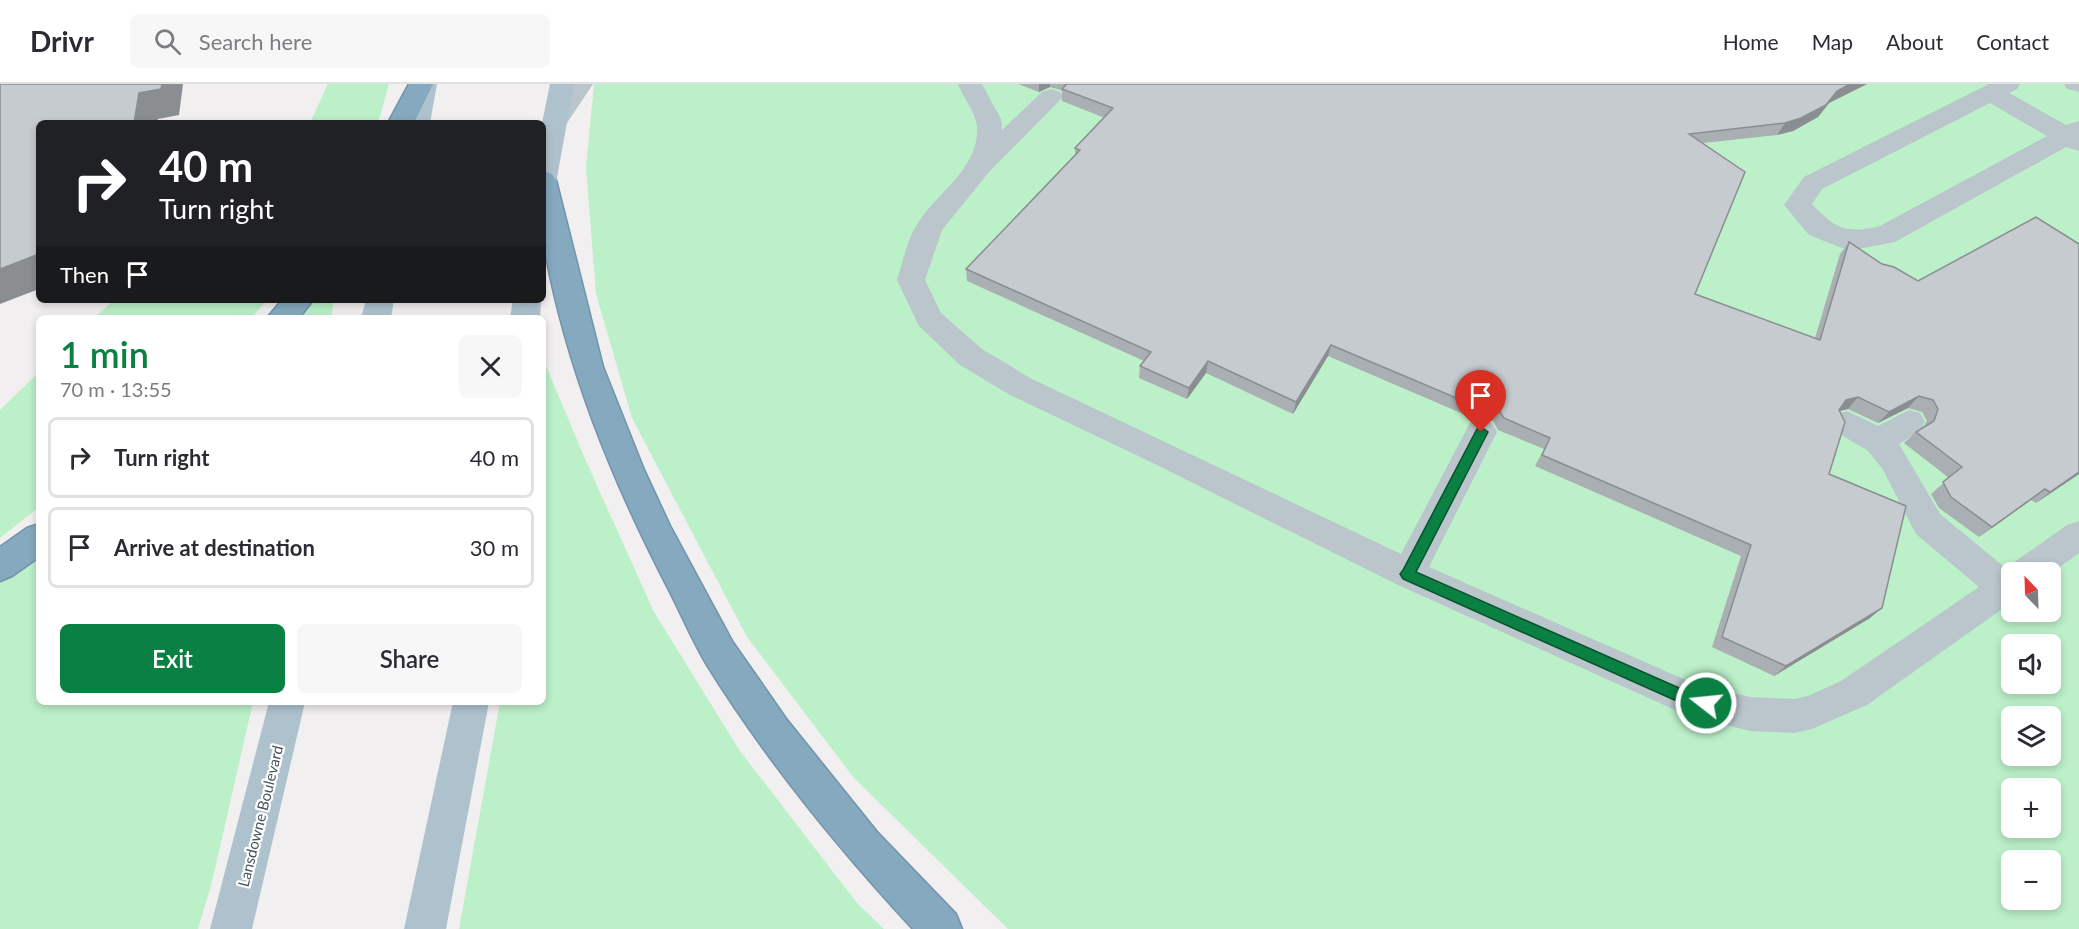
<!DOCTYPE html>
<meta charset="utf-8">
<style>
body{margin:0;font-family:Lato,sans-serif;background:#f7f7f7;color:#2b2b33;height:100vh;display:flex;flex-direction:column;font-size:22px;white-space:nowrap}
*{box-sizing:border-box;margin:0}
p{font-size:20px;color:#7c7c81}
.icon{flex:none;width:33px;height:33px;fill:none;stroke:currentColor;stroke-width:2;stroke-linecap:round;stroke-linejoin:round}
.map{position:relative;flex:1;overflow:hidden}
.details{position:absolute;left:36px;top:231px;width:510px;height:390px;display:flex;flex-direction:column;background:#fff;border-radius:9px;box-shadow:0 3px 9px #0003}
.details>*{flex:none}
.banner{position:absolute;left:36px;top:36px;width:510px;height:183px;border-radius:9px;box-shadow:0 3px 9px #0003;background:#202124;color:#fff;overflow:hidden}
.needle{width:39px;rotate:337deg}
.fabs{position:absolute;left:2001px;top:478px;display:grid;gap:12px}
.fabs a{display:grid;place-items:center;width:60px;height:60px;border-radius:9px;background:#fff;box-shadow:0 3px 9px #0003;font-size:30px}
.pin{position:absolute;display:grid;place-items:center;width:51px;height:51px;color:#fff;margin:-62px -26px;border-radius:50% 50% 50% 0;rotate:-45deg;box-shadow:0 0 6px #0007}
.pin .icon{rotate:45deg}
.me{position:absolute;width:66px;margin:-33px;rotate:286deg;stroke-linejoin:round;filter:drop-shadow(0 0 4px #0008)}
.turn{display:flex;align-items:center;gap:21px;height:126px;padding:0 24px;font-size:27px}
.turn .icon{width:78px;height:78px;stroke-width:2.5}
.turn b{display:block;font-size:42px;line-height:51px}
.then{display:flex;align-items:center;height:57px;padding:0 24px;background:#0003;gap:12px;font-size:22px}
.round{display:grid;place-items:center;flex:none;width:63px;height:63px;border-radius:9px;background:#f7f7f7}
.summary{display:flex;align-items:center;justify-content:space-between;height:102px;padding:0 24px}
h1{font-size:36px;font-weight:600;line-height:45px;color:#0b8043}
.cta{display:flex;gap:12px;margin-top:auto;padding:12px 24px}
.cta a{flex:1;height:69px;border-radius:9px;background:#0b8043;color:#fff;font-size:24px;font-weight:600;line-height:69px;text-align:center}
.cta a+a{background:#f7f7f7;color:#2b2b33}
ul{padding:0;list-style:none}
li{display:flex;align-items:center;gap:18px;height:81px;margin:0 12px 9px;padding:0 12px;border:3px solid #e1e1e2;border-radius:9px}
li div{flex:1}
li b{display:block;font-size:22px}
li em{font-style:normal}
header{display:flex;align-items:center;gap:36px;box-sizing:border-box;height:84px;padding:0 30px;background:#fff;border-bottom:2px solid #e1e1e2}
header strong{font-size:28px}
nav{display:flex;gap:33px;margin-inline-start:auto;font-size:21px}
.search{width:420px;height:54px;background:#f7f7f7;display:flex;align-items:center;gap:15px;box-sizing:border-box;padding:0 21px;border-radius:9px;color:#7c7c81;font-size:22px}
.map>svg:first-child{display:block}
.green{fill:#bcf0c9;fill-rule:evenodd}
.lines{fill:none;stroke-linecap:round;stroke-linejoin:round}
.highway-casing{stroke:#7194ab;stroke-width:3}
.minor{fill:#bac5cc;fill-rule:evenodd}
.major{fill:#aec2ce;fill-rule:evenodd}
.highway{fill:#85a9bf;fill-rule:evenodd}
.wall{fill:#a9afb2}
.shaded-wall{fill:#8a8e91}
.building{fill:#c5cbcf;stroke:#8a8e91;stroke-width:1.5}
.route{fill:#0b8043;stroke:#07532c;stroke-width:1.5}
.labels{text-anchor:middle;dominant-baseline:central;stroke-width:4.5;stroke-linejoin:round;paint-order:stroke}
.street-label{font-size:15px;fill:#46555d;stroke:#fff}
</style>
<header>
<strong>Drivr</strong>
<div class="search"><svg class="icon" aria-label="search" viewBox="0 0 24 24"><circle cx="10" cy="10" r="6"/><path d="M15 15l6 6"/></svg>Search here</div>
<nav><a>Home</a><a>Map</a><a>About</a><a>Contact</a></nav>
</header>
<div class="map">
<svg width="2079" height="845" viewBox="0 0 2079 845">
<rect width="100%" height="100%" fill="#f1efef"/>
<g class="green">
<path d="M 328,0 L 389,0 L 378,39 L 310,39 Z"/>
<path d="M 594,0 L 2079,0 L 2079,845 L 1008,845 L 854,694 L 747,553 L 632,334 L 596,210 L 586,83 ZM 2012,489 L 2050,489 L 2050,528 L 2012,528 ZM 2012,561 L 2050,561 L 2050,600 L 2012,600 ZM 2012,633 L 2050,633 L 2050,672 L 2012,672 ZM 2012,705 L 2050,705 L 2050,744 L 2012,744 ZM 2012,777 L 2050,777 L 2050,816 L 2012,816 Z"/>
<path d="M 114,216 L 267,216 L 251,234 L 94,234 Z"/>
<path d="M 315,216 L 334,216 L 331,234 L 298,234 Z"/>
<path d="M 543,275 L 586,377 L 654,528 L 740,667 L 857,819 L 884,845 L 459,845 L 500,618 L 543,618 Z"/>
<path d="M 39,288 L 39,423 L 0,454 L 0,326 Z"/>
<path d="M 39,468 L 39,618 L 253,618 L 212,798 L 198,845 L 0,845 L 0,498 Z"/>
</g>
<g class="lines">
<defs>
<g id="highway">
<path d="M 409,0 L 433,0 L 414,39 L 388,39 Z"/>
<path d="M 543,87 L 552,90 L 556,96 L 603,283 L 644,386 L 670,442 L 732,557 L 787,636 L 877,748 L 956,830 L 962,845 L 913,845 C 837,763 766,676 707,581 C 692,556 681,529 668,504 C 611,394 564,278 543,155 C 540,134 543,109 543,87 Z"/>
<path d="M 282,216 L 313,216 L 299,234 L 267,234 Z"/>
<path d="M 39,440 L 39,473 L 12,492 L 0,497 L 0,463 L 27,444 Z"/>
</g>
</defs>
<use href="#highway" class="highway-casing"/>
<g class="minor">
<path d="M 569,0 L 593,0 L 563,45 L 554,47 L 545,45 L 541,39 Z"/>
<path d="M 958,0 L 982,0 L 1001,35 L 1002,46 L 1042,8 L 1051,5 L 1060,8 L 1063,13 L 989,88 L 942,146 L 925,196 L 941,229 L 982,265 L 1032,295 L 1401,470 L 1470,339 L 1481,336 L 1492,339 L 1497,348 L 1429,483 L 1688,597 L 1750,613 L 1794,615 L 1808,612 L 1841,597 L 1979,503 L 1916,450 L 1882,384 L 1867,366 L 1836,348 L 1831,339 L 1836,330 L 1847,327 L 1878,342 L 1909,326 L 1920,329 L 1925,338 L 1920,347 L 1899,360 L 1940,430 L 2008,486 L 2013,479 L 2067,441 L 2079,437 L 2079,469 L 2050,490 L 2012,489 L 2012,518 L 1867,621 L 1812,645 L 1794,649 L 1750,647 L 1684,630 L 1396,500 L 1157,381 L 1010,311 L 960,281 L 919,242 L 897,196 C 903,178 907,155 918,139 C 937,108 980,84 977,42 C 975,27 963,14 958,0 Z"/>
<path d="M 1989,0 L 2020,0 L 2017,5 L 2009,9 L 2066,41 L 2079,37 L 2079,67 L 2066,63 L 1895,158 L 1885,160 L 1852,166 L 1842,164 L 1809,151 L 1784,121 L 1804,93 ZM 1990,19 L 2047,52 L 1878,143 C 1844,149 1836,145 1812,120 L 1822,105 Z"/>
<path d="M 2064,0 L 2079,0 L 2079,8 L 2067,5 Z"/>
</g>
<g class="major">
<path d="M 413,0 L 437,0 L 430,39 L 404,39 Z"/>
<path d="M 550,0 L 574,0 L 556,99 L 552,105 L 543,108 L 542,39 Z"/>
<path d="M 366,216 L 394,216 L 391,234 L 361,234 Z"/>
<path d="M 513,216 L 541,216 L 540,234 L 510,234 Z"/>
<path d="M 269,618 L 305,618 L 252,845 L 210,845 Z"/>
<path d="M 453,618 L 489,618 L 446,845 L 404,845 Z"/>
</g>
<use href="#highway" class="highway"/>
</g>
<path class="wall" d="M 1018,0 L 1867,0 L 1829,19 L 1818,33 L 1793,47 L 1777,51 L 1703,59 L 1695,210 L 1815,254 L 1840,170 L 1849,158 L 2079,390 L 2036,419 L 2031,416 L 1979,453 L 1939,424 L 1931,410 L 1949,394 L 1904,359 L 1916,348 L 1924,342 L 1927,337 L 1922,328 L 1908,324 L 1878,339 L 1848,325 L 1840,327 L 1829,390 L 1870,534 L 1774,592 L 1712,563 L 1741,472 L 1535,382 L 1544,365 L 1498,346 L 1493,337 L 1482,334 L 1475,335 L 1328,272 L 1293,330 L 1206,289 L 1187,315 L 1139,294 L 1140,282 L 1144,277 L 967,197 L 966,185 L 1075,72 L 1075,64 L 1105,34 L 1062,17 L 1062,8 L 1061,6 L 1050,3 L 1039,8 Z"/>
<g class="shaded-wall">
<path d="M 162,0 L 183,0 L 179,31 L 158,35 L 157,39 L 134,39 L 139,9 Z"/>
<path d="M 1039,0 L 1050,0 L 1050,3 L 1039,8 Z"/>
<path d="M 1850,0 L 1867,0 L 1829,19 L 1818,33 L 1793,47 L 1777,51 L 1785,39 L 1837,7 Z"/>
<path d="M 39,170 L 39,205 L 0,220 L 0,185 Z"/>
<path d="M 1331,261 L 1328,272 L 1293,330 L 1296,318 Z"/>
<path d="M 1208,277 L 1206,289 L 1187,315 L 1189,304 Z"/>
<path d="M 1919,312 L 1908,324 L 1878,339 L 1889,328 Z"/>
<path d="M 1858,313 L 1848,325 L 1835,328 L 1846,316 Z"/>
<path d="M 1487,322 L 1482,334 L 1475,335 L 1480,324 Z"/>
<path d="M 2079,388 L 2079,390 L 2036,419 L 2050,408 Z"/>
<path d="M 2045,405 L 2031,416 L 1979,453 L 1992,443 Z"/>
<path d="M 1882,524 L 1870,534 L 1774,592 L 1786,582 Z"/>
</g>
<g class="building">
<path d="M 0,0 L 162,0 L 161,5 L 139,9 L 134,39 L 39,39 L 39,170 L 0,185 Z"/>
<path d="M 1065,0 L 1850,0 L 1837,7 L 1826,21 L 1801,34 L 1785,39 L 1689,50 L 1745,88 L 1695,210 L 1820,256 L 1849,158 L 1882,180 L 1894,183 L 1918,197 L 2036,133 L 2079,160 L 2079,388 L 2050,408 L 2045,405 L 1992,443 L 1951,413 L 1943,398 L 1962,383 L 1916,348 L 1934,337 L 1938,325 L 1933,316 L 1919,312 L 1889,328 L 1858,313 L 1846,316 L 1839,326 L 1845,338 L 1829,390 L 1906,422 L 1882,524 L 1786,582 L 1722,553 L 1751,461 L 1542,371 L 1550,354 L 1504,334 L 1498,325 L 1487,322 L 1480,324 L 1331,261 L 1296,318 L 1208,277 L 1189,304 L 1140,282 L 1151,268 L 966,185 L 1080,66 L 1075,64 L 1113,24 L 1062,5 L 1066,1 Z"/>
</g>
<path class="route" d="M 1481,343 L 1488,348 L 1416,488 L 1686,607 L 1712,614 L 1714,619 L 1712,624 L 1706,626 L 1679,618 L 1403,495 L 1400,490 L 1403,486 L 1477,345 Z"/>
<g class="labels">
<g class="street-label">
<text transform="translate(260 732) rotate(-76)">Lansdowne Boulevard</text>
</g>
</g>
</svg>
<div class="fabs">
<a><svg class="needle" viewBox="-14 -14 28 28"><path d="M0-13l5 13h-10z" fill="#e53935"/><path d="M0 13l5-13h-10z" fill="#7c7c81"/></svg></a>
<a><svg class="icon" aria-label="sound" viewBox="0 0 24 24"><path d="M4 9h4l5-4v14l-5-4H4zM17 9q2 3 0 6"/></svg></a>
<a><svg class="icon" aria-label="layers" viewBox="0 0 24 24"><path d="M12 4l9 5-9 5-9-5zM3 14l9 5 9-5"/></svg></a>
<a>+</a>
<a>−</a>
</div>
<div class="pin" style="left:1481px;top:348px;background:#d93025"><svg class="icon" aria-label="arrive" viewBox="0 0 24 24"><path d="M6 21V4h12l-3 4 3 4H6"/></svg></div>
<svg class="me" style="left:1706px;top:619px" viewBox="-20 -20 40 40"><circle r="17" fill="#0b8043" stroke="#fff" stroke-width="3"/><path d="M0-11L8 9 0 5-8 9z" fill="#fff"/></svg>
<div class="banner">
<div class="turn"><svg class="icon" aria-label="right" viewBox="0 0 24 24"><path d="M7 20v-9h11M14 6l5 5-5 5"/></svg><div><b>40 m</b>Turn right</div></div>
<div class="then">Then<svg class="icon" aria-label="arrive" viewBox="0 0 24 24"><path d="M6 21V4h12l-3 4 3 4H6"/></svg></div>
</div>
<section class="details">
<div class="summary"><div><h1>1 min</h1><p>70 m · 13:55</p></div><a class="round"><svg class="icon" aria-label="close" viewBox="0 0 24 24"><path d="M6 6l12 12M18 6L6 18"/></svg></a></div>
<ul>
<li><svg class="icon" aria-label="right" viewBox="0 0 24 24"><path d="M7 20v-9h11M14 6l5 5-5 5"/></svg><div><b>Turn right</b></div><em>40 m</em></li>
<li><svg class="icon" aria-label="arrive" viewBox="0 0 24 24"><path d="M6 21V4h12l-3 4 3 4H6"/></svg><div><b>Arrive at destination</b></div><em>30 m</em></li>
</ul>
<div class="cta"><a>Exit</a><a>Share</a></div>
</section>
</div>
